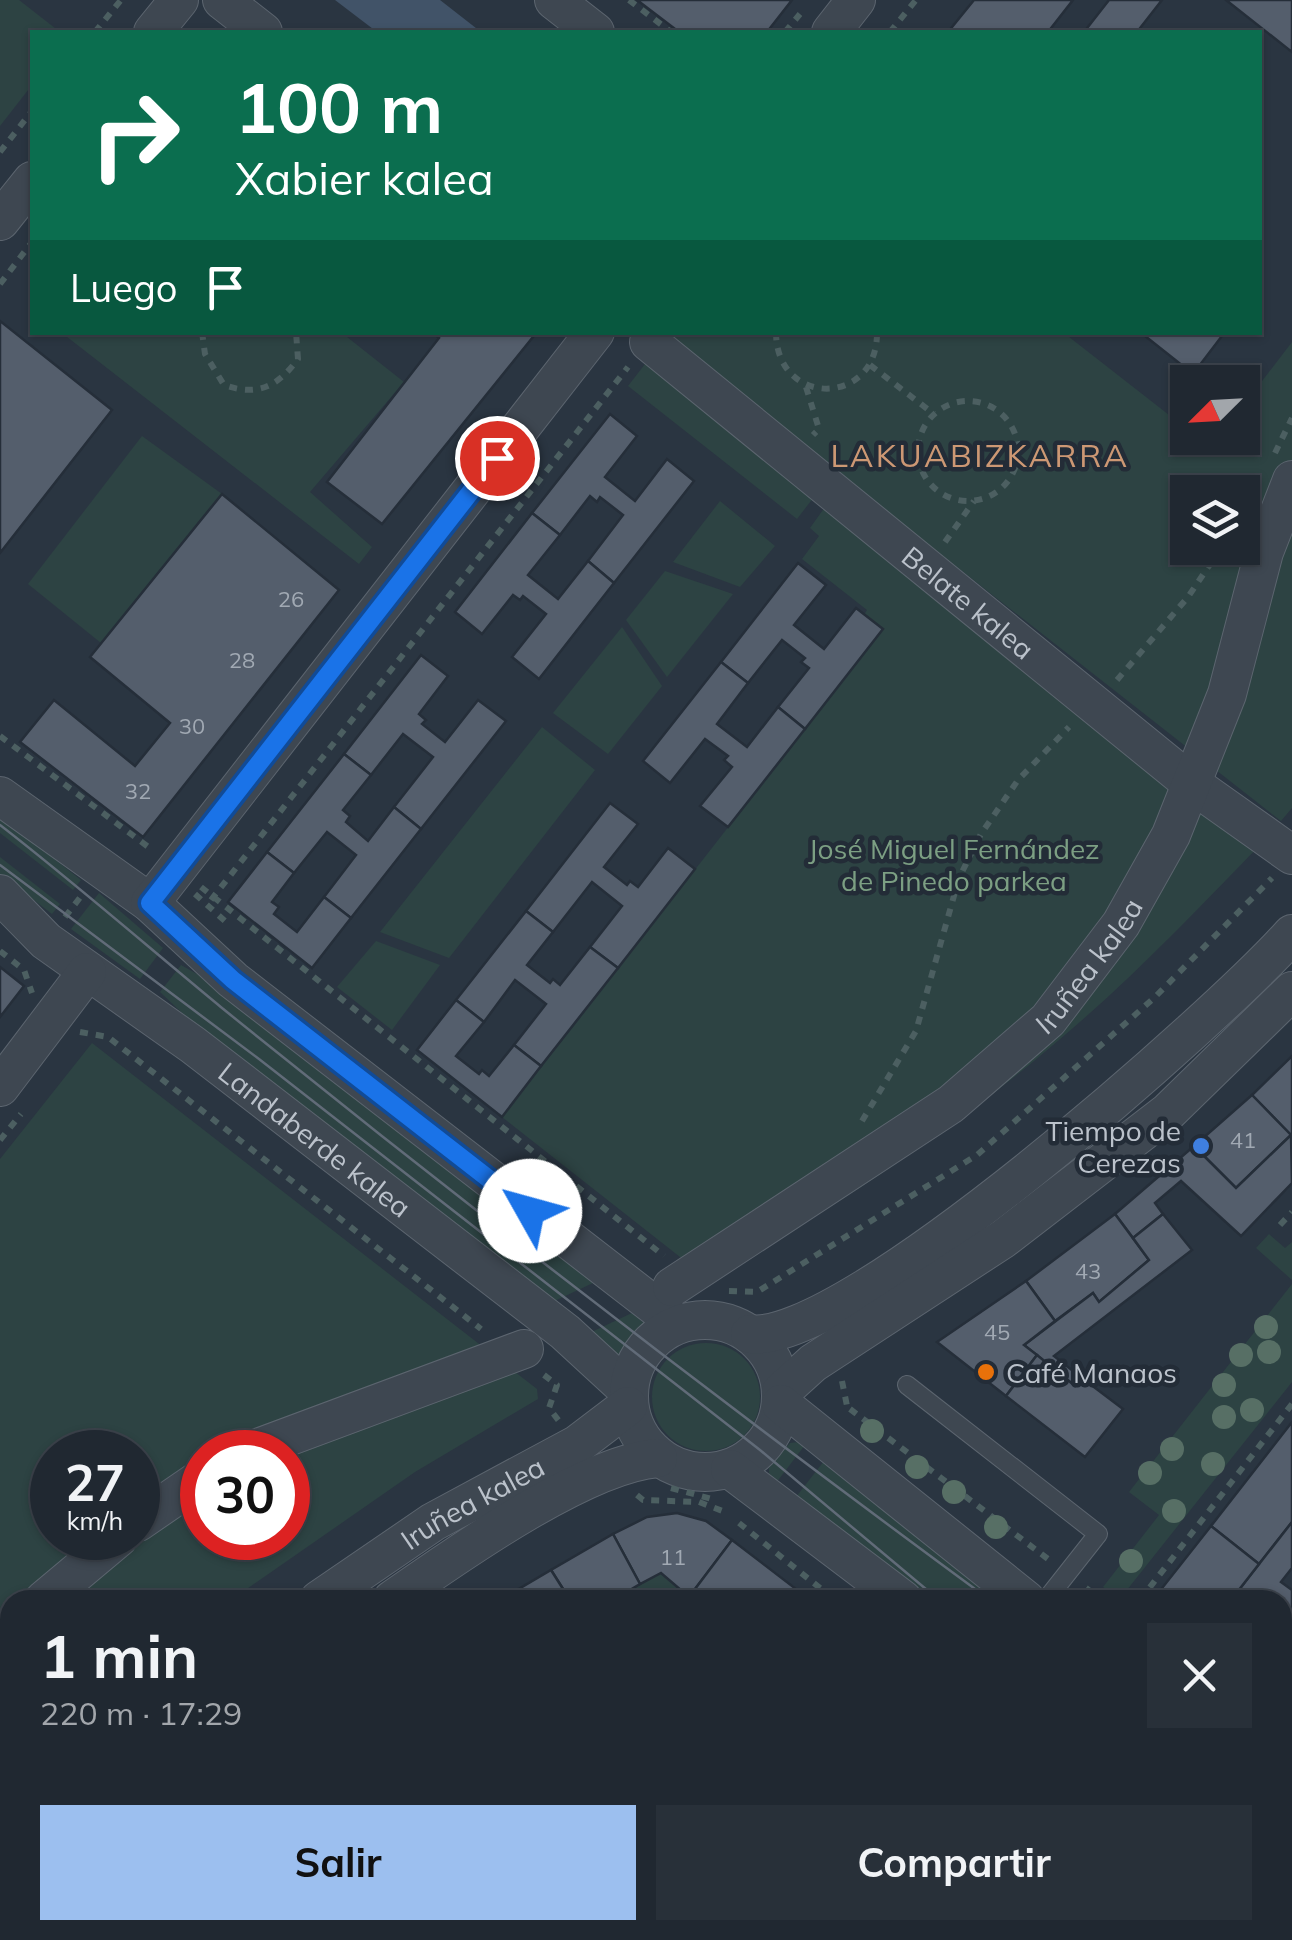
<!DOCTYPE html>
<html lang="es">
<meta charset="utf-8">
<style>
body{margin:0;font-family:Mulish,sans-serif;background:#283039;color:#f1f3f6;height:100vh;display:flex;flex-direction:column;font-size:38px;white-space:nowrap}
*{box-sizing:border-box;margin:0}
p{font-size:32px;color:#a2a6ab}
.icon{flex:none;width:55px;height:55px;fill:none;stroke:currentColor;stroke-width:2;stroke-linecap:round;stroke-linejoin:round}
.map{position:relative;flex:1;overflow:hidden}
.sheet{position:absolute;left:0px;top:1590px;width:1292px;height:350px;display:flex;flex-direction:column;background:#202831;border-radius:30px 30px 0 0;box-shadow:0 2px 8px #0004,0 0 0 2px #3d444d}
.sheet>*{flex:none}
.banner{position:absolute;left:30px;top:30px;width:1232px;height:305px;border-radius:0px;box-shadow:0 2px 8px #0004,0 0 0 2px #3d444d;background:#0b6e4f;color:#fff;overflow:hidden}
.needle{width:65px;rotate:246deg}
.buttons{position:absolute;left:1170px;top:365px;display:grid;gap:20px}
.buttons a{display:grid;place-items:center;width:90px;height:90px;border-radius:0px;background:#202831;box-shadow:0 2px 8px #0004,0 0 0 2px #3d444d;font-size:50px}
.speed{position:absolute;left:30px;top:1430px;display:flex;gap:20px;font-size:50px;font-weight:700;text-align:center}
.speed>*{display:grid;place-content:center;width:130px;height:130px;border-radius:50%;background:#202831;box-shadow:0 2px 8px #0004,0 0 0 2px #3d444d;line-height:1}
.speed small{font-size:25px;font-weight:400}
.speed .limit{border:15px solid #d22;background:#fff;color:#111}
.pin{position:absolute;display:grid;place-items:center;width:85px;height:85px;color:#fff;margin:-42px;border:5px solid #fff;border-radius:50%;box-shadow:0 2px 10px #0007}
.me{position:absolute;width:110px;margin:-55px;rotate:308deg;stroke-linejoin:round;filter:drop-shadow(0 0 8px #0008)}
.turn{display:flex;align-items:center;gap:35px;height:210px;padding:0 40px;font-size:45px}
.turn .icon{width:130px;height:130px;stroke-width:2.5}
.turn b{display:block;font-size:70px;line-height:85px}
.then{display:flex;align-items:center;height:95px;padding:0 40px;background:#0003;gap:20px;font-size:38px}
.round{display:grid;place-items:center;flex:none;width:105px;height:105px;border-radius:0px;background:#283039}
.summary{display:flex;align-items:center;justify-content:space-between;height:170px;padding:0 40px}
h1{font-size:60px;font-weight:700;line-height:75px}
.action{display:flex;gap:20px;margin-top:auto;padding:20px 40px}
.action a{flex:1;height:115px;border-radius:0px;background:#9cbfef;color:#111;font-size:40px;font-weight:700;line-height:115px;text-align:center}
.action a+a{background:#283039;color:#f1f3f6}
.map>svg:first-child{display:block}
.green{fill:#2d4343;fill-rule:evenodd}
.water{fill:#415368}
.building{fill:#545e6c;stroke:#252e39;stroke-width:2.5}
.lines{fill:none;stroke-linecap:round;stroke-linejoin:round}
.lane-casing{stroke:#5c656f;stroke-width:20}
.street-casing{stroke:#5c656f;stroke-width:40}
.path{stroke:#4c5f61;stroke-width:6;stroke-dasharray:8 8;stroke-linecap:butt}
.lane{stroke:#3e4751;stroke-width:18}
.street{stroke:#3e4751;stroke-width:38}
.tram{stroke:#616b78;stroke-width:2.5}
.tree{fill:#576f65}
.route-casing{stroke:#114b97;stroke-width:25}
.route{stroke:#1a73e8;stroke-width:18}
.shop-dot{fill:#3f7fe0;stroke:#232c37;stroke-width:4}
.food-dot{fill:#e8710a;stroke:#232c37;stroke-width:4}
.labels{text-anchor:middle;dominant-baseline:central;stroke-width:9;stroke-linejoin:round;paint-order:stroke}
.number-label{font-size:22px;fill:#a1a9b3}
.street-label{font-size:28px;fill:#bbc2cb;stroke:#232c37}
.park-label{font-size:28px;fill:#7c9f83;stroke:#232c37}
.poi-label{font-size:28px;fill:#bbc2cb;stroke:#232c37;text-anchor:end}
.quarter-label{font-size:32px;letter-spacing:2.5px;fill:#cd9874;stroke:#232c37}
</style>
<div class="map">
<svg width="1292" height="1940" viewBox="0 0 1292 1940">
<rect width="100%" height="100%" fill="#2a3541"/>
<g class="green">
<path d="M 0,0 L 19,0 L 60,32 L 32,32 L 32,85 L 0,126 Z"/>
<path d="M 670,332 L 1064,333 L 1187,429 L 1188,438 L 1198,438 L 1210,447 L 1218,438 L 1242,438 L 1243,406 L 1292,342 L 1292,808 L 1281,821 L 666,339 ZM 1188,492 L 1242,492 L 1242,548 L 1188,548 Z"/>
<path d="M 62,333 L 342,333 L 404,382 L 310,492 L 372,547 L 359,564 Z"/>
<path d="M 645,364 L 814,497 L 797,519 L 628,386 Z"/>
<path d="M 142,436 L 222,494 L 101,643 L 28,584 Z"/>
<path d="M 720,501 L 775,546 L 740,587 L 673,562 Z"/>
<path d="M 825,507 L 1259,846 C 1199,908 1139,971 1073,1028 C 962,1125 837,1207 708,1279 L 502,1117 L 882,630 L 864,615 L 867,610 L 802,559 L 819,536 L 810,528 Z"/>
<path d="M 665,571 L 733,594 L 667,677 L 626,620 Z"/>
<path d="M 622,627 L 662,686 L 608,754 L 553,713 Z"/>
<path d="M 542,727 L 595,770 L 449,958 L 380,932 Z"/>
<path d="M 0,816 L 81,880 L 73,890 L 0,833 Z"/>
<path d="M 0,857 L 60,904 L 52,914 L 0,874 Z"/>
<path d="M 99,893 L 163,948 L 140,979 L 71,929 Z"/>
<path d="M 376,941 L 440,965 L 392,1030 L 337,987 Z"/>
<path d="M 181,965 L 222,988 L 593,1283 L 548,1304 L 201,1031 L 160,992 Z"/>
<path d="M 92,1043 L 537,1389 L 538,1399 L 415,1472 L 231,1600 L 10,1600 L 10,1798 L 0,1809 L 0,1159 ZM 52,1452 L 138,1452 L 138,1538 L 52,1538 ZM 202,1452 L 288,1452 L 288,1538 L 202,1538 Z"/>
<path d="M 1269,1234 L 1285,1248 L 1292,1242 L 1292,1280 L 1256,1248 Z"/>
<path d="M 1292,1284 L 1292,1382 L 1119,1600 L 1103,1587 L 1159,1515 L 1129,1492 Z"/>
<path d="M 632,1313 L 644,1323 L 622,1354 L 614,1356 L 585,1335 Z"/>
<circle cx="706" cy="1397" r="54"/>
<path d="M 798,1442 L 805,1445 L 776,1483 L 769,1476 L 769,1468 L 790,1443 Z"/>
<path d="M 824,1461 L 1001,1600 L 927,1600 L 796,1497 Z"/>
<path d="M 661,1573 L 693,1600 L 613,1600 Z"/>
<path d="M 469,1930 L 861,1930 L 853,1940 L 482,1940 Z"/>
</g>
<path class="water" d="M 335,0 L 440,0 L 481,32 L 377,32 Z"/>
<g class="building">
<path d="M 637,0 L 792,0 L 767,32 L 679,32 Z"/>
<path d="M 974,0 L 1073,0 L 1048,32 L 948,32 Z"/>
<path d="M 1109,0 L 1162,0 L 1137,32 L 1084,32 Z"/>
<path d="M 1226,0 L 1292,0 L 1292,52 Z"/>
<path d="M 0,321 L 112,410 L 0,553 Z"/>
<path d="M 432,332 L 537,332 L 382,524 L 327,482 L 439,338 Z"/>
<path d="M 1140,332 L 1225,332 L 1193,374 Z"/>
<path d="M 610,414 L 637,436 L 605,477 L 635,501 L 667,459 L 694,481 L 614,583 L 588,561 L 623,515 L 600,497 L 597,502 L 590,496 L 560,535 L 532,513 Z"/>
<path d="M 222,494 L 339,590 L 143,837 L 20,742 L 54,700 L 135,766 L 170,723 L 90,657 Z"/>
<path d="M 532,513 L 560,535 L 528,575 L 558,599 L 588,561 L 614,583 L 539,679 L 512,657 L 546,614 L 523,596 L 520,600 L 513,595 L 482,634 L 455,612 Z"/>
<path d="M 798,563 L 826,585 L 794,625 L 824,649 L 856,608 L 883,629 L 805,729 L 778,707 L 809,668 L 801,662 L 805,658 L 782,640 L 748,683 L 721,662 Z"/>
<path d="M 421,655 L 448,676 L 419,714 L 426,720 L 422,724 L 445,742 L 478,700 L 506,721 L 421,829 L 394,807 L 433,757 L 403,734 L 371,775 L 344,754 Z"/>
<path d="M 721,662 L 748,683 L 717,724 L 747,747 L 778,707 L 805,729 L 728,827 L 700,806 L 732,767 L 724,760 L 728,756 L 705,739 L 670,783 L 643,761 Z"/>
<path d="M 344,754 L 371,775 L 343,810 L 350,816 L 346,822 L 368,841 L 394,807 L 421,829 L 351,918 L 324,897 L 356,855 L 327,832 L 294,873 L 267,852 Z"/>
<path d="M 610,803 L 638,824 L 604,867 L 627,885 L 630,881 L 638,887 L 668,848 L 695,869 L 618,968 L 590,947 L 622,906 L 592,882 L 553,932 L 526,911 Z"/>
<path d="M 267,852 L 294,873 L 272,902 L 279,907 L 274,914 L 297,932 L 324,897 L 351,918 L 312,968 L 228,902 Z"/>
<path d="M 526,911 L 553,932 L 527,965 L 550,983 L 553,979 L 560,985 L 590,947 L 618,968 L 541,1066 L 514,1045 L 546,1004 L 515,980 L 484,1022 L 456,1000 Z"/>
<path d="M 0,967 L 24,986 L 0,1017 Z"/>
<path d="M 456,1000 L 484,1022 L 456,1056 L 479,1074 L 482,1070 L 489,1076 L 514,1045 L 541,1066 L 502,1117 L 417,1050 Z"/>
<path d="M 1292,1056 L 1292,1134 L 1291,1135 L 1252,1095 Z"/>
<path d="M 1252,1095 L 1291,1135 L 1236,1188 L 1194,1146 Z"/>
<path d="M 1291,1135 L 1292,1183 L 1241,1236 L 1181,1181 L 1155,1203 L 1163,1214 L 1133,1238 L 1115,1214 L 1194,1146 L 1236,1188 Z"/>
<path d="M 1115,1214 L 1149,1260 L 1099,1302 L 1093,1293 L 1055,1321 L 1026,1281 Z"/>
<path d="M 1163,1214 L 1192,1250 L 1054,1356 L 1082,1378 L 1075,1386 L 1024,1345 L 1093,1293 L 1099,1302 L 1149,1260 L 1133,1238 Z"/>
<path d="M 1026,1281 L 1055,1321 L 1024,1345 L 1037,1355 L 1006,1396 L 937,1342 Z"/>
<path d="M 1037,1355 L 1075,1386 L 1082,1378 L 1123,1409 L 1085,1457 L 1006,1396 Z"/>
<path d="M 1292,1422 L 1292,1522 L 1259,1564 L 1211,1526 Z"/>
<path d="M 677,1513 L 706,1521 L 732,1540 L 689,1597 L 661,1573 L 640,1584 L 613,1534 L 647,1517 Z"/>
<path d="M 1292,1522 L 1292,1568 L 1281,1582 L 1292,1590 L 1292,1669 L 1282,1661 L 1282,1600 L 1231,1600 Z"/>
<path d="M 1211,1526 L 1259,1564 L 1231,1600 L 1155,1597 Z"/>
<path d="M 613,1534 L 640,1584 L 613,1600 L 570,1600 L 551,1570 Z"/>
<path d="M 732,1540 L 809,1599 L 808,1600 L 689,1597 Z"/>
<path d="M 551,1570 L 570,1600 L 500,1600 Z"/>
<path d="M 1282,1661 L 1292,1669 L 1292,1736 L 1282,1728 Z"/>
<path d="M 377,1930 L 432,1930 L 424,1940 L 390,1940 Z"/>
<path d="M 432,1930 L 469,1930 L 482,1940 L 424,1940 Z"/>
<path d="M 930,1930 L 1021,1930 L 1034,1940 L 923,1940 Z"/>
</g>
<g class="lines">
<defs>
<path id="lane" d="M 907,1385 L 1098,1534 L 1046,1600"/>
<g id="street">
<path d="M 222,0 L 263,32"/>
<path d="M 554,0 L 595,32"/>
<path d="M 153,32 L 179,0"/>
<path d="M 831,32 L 856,0"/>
<path d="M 0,221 L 32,181"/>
<path id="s1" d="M 649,342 L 1192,784 L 1292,855"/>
<path d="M 0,796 L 150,903 L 233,980 L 678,1324"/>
<path id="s2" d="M 0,894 L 46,941 L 193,1045 L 565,1332 L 628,1390"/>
<path d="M 150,903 L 595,332"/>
<path d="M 0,1087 L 87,972"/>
<path id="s3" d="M 672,1287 L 951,1104 L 1048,1020 L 1121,924 L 1171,835 L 1227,694 L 1264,552 L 1292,480"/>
<circle cx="705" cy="1396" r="76"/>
<path d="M 750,1334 C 846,1348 1220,1015 1292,934"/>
<path d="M 781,1392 L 813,1363 L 1003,1239 L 1168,1112 L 1292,991"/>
<path d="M 781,1404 L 1026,1600"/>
<path d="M 247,1452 L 524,1349"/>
<path d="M 730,1469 L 903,1600"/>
<path d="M 138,1522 L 202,1478"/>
<path d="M 44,1600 L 118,1538"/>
<path id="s4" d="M 319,1600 L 433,1522 L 578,1444 L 628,1406"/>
<path d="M 392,1600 C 455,1556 584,1464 658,1458"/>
<path d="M 0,1638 L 10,1629"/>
<path d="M 1282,1800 L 1292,1808"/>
<path d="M 0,1885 L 10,1874"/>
<path d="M 1282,1909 L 1292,1916"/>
<path d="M 284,1930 L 297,1940"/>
<path d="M 4,1940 L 12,1930"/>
</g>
</defs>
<use href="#lane" class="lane-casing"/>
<use href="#street" class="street-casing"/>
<g class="path">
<path d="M 629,0 L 671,32"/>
<path d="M 95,32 L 121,0"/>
<path d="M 785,32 L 800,14"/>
<path d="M 890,32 L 916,0"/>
<path d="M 0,152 L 32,111"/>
<path d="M 0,284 L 32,242"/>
<path d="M 202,332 L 205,354 L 224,385 C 258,397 278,386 298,359 L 296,332"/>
<path d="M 776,332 C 776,408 878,407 877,332"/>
<path d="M 870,365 L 934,414"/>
<path d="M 806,387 L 819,429 L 813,435"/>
<circle cx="968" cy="451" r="50"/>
<path d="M 1275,453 L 1292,418"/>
<path d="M 945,542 L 974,501"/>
<path d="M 1117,680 L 1188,597 L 1221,548"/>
<path d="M 0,736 L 151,849"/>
<path d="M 201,887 L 664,1256"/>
<path d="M 195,894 L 226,922"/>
<path d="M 211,900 L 628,367"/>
<path d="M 65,917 L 82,895"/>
<path d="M 0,951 L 24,970 L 32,993"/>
<path d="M 80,1032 L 108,1037 L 481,1329"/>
<path d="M 862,1121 L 916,1031 L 959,878 L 981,834 L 1018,780 L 1069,727"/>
<path d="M 0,1140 L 21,1114"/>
<path d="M 1280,1225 L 1292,1212"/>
<path d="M 729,1291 L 757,1292 L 977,1155 L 1154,998 L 1272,878"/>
<path d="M 544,1375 L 557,1385 L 549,1408 L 559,1421"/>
<path d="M 842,1381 L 848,1411"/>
<path d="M 850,1409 L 1048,1559"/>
<path d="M 671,1488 L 712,1499"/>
<path d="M 637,1495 L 643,1500 L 699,1502 L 725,1512"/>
<path d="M 739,1523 L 835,1600"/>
<path d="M 1086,1588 L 1102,1600"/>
<path d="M 1140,1600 L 1292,1404"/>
<path d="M 0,1678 L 10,1686"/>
<path d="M 1282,1744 L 1292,1751"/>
<path d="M 1242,1930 L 1255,1940"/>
</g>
<use href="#lane" class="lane"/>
<use href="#street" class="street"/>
<g class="tram">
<path d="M 0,825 C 76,884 148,947 222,1008 C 473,1211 730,1409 990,1600"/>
<path d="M 0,865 L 259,1059 L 760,1450 L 939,1600"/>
</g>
</g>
<g class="tree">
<circle cx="1266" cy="1327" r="12"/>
<circle cx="1269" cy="1352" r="12"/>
<circle cx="1241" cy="1355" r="12"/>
<circle cx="1224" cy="1385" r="12"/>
<circle cx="1252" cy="1410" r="12"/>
<circle cx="1224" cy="1417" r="12"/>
<circle cx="872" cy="1431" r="12"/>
<circle cx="1172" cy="1449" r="12"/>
<circle cx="1213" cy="1464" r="12"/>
<circle cx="917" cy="1467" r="12"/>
<circle cx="1150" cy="1473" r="12"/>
<circle cx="954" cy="1492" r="12"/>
<circle cx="1174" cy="1511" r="12"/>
<circle cx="996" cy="1527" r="12"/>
<circle cx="1131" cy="1561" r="12"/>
</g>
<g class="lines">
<defs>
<path id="route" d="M 497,458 L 150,903 L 233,980 L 530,1211"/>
</defs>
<use href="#route" class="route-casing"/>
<use href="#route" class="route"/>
</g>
<circle class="shop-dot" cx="1201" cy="1146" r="10"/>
<circle class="food-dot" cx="986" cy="1372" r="10"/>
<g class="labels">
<g class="number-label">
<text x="291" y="599">26</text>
<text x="242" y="660">28</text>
<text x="192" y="726">30</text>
<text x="138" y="791">32</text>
<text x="1243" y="1140">41</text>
<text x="1088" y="1271">43</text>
<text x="997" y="1332">45</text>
<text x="673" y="1557">11</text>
</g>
<g class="street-label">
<text stroke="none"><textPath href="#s1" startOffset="412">Belate kalea</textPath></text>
<text stroke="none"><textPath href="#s3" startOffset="530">Iruñea kalea</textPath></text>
<text stroke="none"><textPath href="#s2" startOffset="400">Landaberde kalea</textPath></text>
<text stroke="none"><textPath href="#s4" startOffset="182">Iruñea kalea</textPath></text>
</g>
<g class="park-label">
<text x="954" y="848">José Miguel Fernández<tspan x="954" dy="32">de Pinedo parkea</tspan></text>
</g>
<g class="poi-label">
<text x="1181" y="1130">Tiempo de<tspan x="1181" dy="32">Cerezas</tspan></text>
<text x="1006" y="1372" text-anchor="start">Café Manaos</text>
</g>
<g class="quarter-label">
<text x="980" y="455">LAKUABIZKARRA</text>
</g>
</g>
</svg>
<div class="buttons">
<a><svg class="needle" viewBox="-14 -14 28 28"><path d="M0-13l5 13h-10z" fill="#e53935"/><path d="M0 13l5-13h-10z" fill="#a2a6ab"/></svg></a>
<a><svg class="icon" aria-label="layers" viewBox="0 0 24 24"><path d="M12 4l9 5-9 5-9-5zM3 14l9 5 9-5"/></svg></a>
</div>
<div class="speed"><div>27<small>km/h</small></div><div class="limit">30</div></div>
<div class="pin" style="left:497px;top:458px;background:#d93025"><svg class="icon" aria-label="arrive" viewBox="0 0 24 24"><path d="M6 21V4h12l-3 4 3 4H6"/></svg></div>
<svg class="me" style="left:530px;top:1211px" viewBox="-20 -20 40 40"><circle r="19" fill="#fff"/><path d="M0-13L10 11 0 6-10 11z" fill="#1a73e8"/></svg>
<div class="banner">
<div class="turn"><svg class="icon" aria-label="right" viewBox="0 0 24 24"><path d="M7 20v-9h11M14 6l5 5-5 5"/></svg><div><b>100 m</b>Xabier kalea</div></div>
<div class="then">Luego<svg class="icon" aria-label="arrive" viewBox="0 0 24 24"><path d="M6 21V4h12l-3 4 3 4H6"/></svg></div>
</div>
<section class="sheet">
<div class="summary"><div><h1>1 min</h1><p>220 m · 17:29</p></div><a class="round"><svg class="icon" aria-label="close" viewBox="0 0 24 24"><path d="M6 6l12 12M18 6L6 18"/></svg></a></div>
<div class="action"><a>Salir</a><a>Compartir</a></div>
</section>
</div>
